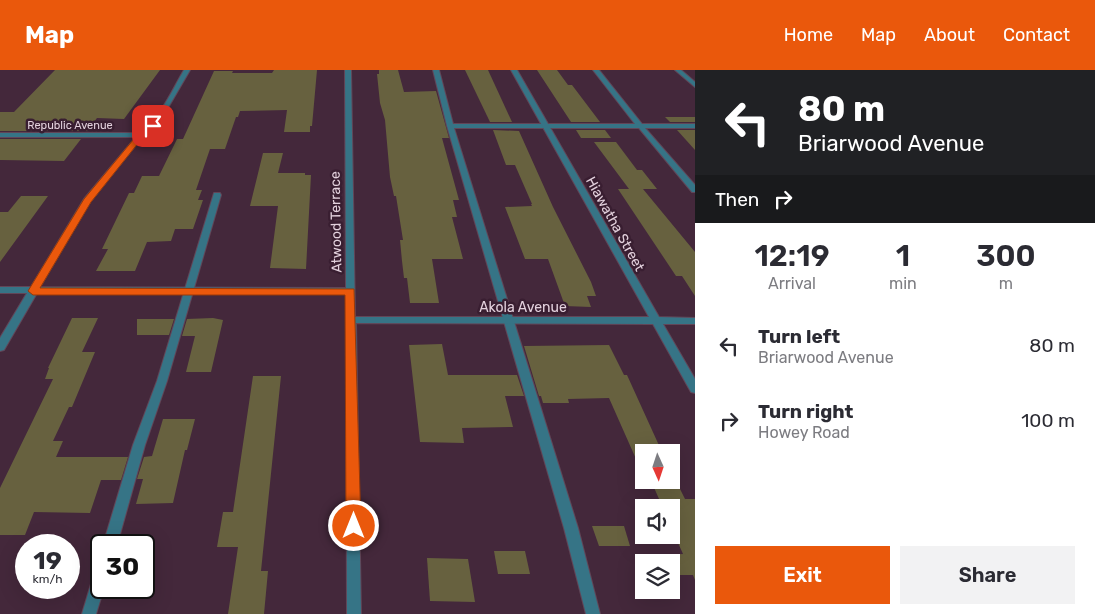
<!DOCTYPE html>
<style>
body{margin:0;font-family:Rubik,sans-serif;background:#f2f2f3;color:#2b2b33;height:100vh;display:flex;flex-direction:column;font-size:19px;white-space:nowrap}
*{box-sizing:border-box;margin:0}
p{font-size:16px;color:#7c7c81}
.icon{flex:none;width:28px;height:28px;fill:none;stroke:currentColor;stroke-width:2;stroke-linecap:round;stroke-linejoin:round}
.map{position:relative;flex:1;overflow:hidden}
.drawer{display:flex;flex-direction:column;background:#fff;width:400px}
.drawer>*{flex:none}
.guide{background:#202124;color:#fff;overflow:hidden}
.needle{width:32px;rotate:177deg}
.fabs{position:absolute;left:635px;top:374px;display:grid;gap:10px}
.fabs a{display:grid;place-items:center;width:45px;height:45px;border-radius:0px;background:#fff;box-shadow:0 5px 20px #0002;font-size:25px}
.speed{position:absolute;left:15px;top:464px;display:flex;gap:10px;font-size:25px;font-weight:700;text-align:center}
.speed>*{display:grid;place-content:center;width:65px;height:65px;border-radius:50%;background:#fff;box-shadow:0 5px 20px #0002;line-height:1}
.speed small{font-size:12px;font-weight:400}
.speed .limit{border:2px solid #111;border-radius:8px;background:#fff;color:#111}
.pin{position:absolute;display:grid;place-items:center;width:42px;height:42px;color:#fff;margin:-21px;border-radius:10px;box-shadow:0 2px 8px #0006}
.me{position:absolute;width:55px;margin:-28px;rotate:0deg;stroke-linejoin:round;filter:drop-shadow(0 0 4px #0008)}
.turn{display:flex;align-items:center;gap:18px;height:105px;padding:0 20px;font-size:22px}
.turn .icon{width:65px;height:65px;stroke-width:2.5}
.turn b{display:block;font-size:35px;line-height:42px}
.then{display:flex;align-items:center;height:48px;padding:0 20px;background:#0003;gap:10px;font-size:19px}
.eta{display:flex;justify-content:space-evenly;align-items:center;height:85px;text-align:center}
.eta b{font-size:30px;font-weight:600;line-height:35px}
.cta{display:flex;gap:10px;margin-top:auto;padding:10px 20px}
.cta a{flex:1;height:58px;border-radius:0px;background:#ea580c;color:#fff;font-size:20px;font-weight:600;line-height:58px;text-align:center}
.cta a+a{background:#f2f2f3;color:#2b2b33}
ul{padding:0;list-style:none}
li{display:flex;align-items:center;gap:15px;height:75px;padding:0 20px}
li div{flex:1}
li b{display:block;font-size:19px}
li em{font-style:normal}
header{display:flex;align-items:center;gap:30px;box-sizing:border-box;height:70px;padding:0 25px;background:#ea580c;color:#fff}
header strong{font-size:24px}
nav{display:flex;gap:28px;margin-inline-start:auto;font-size:18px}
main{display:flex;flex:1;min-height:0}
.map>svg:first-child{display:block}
.building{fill:#67613f}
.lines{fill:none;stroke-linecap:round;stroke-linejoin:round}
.service-casing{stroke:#614658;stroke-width:2}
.minor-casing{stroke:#614658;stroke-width:2}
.service{fill:#367486;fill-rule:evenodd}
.minor{fill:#367486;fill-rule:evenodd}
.route{fill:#ea580c;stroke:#983908}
.labels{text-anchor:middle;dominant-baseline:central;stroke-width:5;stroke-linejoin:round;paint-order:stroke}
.far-street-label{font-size:11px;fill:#e3d1dd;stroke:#391e31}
.street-label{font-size:14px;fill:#e3d1dd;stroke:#391e31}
</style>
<header>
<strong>Map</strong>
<nav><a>Home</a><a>Map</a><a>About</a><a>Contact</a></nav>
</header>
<main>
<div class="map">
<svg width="695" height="544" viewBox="0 0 695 544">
<rect width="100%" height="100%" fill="#44283b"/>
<g class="building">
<path d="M 55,0 L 160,0 L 124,49 L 97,48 L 87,61 L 0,61 L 0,42 L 14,42 Z"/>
<path d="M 274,0 L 317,0 L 312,56 L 310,56 L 310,62 L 284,62 L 287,40 L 240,41 L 238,47 L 236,47 L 225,79 L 210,79 L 196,120 L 202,120 L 198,130 L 203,130 L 193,159 L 175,159 L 171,171 L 147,172 L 135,201 L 96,201 L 108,179 L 102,179 L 129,123 L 134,123 L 142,106 L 159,106 L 177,69 L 183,69 L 214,1 L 233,1 L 232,3 L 272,3 Z"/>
<path d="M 379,0 L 398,0 L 404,22 L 436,21 L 449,68 L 442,68 L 459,130 L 453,130 L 457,147 L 452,147 L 463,189 L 432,189 L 439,233 L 410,233 L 407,208 L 404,208 L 402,191 L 400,170 L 403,170 L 396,126 L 394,126 L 390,107 L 385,50 L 380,33 L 377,4 L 379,4 Z"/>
<path d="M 465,0 L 488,0 L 512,52 L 490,52 Z"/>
<path d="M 537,0 L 557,0 L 568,15 L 572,15 L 600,52 L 571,52 Z"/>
<path d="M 665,47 L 695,47 L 695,52 L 670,52 Z"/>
<path d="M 493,60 L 519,61 L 553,137 L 591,212 L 596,226 L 587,226 L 591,237 L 565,236 L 548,189 L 525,189 L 505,137 L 532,136 L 531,134 L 532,134 L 515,95 L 506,95 Z"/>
<path d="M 576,60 L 605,60 L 611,68 L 581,68 Z"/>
<path d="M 677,60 L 695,60 L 695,80 Z"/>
<path d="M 0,69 L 81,69 L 64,91 L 0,90 Z"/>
<path d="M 594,72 L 616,72 L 637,100 L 642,100 L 657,119 L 629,119 Z"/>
<path d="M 263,83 L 283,83 L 278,103 L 305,103 L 305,105 L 311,105 L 306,199 L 270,198 L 278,136 L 250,136 Z"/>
<path d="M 618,119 L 643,119 L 695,182 L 695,226 L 682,206 L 676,206 Z"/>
<path d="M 21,126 L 48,126 L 0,192 L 0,142 L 8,142 Z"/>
<path d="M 72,248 L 98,248 L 82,282 L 95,282 L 72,337 L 69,337 L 53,371 L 63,371 L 56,387 L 128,387 L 121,410 L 101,410 L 90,443 L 34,442 L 25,465 L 0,465 L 0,418 L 53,309 L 45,309 L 49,298 L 48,298 Z"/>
<path d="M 213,248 L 223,250 L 211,302 L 186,302 L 195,266 L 182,266 L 187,249 Z"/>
<path d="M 137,249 L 174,249 L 169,265 L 137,265 Z"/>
<path d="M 442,274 L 448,305 L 517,305 L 524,326 L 505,326 L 513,357 L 462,358 L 464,373 L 420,372 L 409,275 Z"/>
<path d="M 609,275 L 624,305 L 627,305 L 662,382 L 644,382 L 644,407 L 609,328 L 568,329 L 569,333 L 543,333 L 541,326 L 539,326 L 524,276 Z"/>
<path d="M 253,306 L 281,306 L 261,501 L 268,501 L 264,544 L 228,544 L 238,477 L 217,477 L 223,442 L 233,442 Z"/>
<path d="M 163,349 L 195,349 L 187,380 L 185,380 L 173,433 L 136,434 L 143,409 L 137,409 L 144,387 L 152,386 Z"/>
<path d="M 671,401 L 685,429 L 695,429 L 695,510 L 693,505 L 671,505 L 671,492 L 666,492 L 663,485 L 683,484 L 671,457 L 671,438 L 663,438 L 652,413 L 646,412 L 645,410 L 671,410 Z"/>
<path d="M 592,456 L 624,456 L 630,476 L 599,476 Z"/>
<path d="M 494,481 L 525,481 L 530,504 L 498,504 Z"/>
<path d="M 427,488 L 468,489 L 475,532 L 430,531 Z"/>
</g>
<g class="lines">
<defs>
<g id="service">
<path d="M 433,0 L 439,0 L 453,54 L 635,54 L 593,0 L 599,0 L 642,54 L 695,54 L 695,58 L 645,58 L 695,115 L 695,122 L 692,122 L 639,58 L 454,58 L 578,458 L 600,544 L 586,544 L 564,458 L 447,56 Z"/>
<path d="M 214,123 L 220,123 L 221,125 L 167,311 L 145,375 L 117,475 L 103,475 L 133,375 L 157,311 Z"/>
<path d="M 101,497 L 101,518 L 104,518 L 96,544 L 82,544 L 94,504 L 96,499 Z"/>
</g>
<g id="minor">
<path d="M 184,0 L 190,0 L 162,48 L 155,57 L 143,66 L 90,132 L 40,217 L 346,218 L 345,0 L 351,0 L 355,247 L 649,247 L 511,0 L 517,0 L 659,247 L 695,248 L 695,254 L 663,254 L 695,309 L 695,323 L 691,322 L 653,254 L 356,253 L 361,544 L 347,544 L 346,224 L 37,223 L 4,280 L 0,281 L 0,268 L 27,223 L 0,223 L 0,217 L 31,217 L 84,129 L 136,67 L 0,67 L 0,63 L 140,63 C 161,47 171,22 184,0 Z"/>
<path d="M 675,0 L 681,0 L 695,12 L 695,17 Z"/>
</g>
</defs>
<use href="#service" class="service-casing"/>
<use href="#minor" class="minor-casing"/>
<use href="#service" class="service"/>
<use href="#minor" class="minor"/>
</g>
<path class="route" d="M 151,54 L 157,56 L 143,67 L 91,132 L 40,218 L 354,219 L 361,456 L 359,461 L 354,463 L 348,461 L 346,456 L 345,225 L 33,225 L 28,221 L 84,129 L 138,64 Z"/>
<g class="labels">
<g class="far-street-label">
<text x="70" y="55">Republic Avenue</text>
</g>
<g class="street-label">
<text transform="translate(336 152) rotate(-91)">Atwood Terrace</text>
<text transform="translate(615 154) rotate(61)">Hiawatha Street</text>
<text x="523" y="237">Akola Avenue</text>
</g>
</g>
</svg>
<div class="fabs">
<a><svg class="needle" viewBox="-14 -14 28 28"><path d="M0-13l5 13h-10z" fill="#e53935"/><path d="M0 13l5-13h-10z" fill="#7c7c81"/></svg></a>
<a><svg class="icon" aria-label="sound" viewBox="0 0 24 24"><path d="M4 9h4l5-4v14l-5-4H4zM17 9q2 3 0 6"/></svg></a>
<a><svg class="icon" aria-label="layers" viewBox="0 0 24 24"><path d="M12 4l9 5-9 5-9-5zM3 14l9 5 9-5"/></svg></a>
</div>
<div class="speed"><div>19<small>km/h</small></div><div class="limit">30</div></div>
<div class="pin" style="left:153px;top:56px;background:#d93025"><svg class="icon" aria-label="arrive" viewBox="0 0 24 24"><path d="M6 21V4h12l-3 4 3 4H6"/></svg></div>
<svg class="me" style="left:354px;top:456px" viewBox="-20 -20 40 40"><circle r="17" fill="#ea580c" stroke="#fff" stroke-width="3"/><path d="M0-11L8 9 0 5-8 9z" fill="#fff"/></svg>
</div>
<section class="drawer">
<div class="guide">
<div class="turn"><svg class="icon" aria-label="left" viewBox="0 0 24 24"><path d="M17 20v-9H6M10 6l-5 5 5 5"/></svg><div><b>80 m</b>Briarwood Avenue</div></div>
<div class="then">Then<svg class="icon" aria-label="right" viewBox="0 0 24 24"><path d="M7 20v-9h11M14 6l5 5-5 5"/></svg></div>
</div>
<div class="eta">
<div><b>12:19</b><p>Arrival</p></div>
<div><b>1</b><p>min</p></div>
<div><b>300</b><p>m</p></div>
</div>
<ul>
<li><svg class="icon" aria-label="left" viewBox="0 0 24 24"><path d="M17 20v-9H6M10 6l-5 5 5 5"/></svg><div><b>Turn left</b><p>Briarwood Avenue</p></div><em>80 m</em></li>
<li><svg class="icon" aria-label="right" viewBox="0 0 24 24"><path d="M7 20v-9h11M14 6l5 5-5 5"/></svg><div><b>Turn right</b><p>Howey Road</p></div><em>100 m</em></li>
</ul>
<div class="cta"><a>Exit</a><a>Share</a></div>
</section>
</main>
